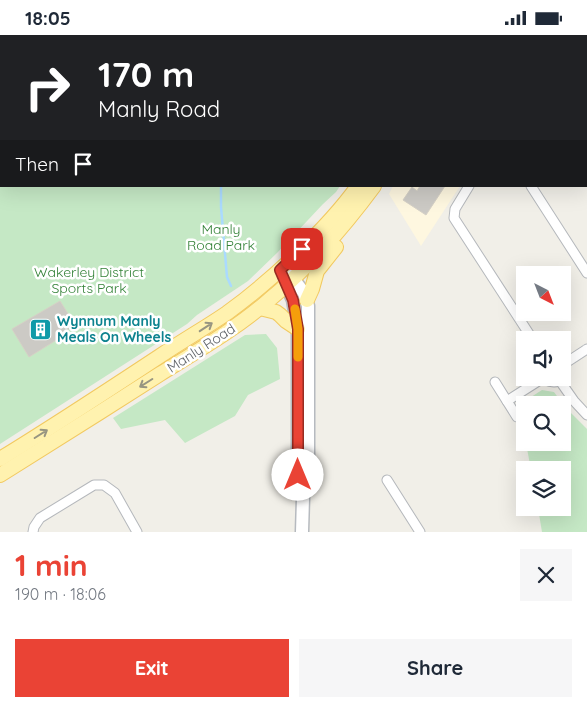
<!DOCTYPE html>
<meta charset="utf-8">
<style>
body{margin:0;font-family:Quicksand,sans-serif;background:#f6f6f7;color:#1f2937;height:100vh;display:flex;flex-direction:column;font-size:19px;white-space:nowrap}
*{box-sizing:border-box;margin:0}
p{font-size:16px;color:#747a83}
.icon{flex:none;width:28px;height:28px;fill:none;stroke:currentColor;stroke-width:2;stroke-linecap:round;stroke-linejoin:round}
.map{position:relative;height:497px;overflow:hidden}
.sheet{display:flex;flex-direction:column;background:#fff;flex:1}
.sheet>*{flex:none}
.guide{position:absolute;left:0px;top:0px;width:588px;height:152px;box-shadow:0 5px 20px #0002;background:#202124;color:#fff;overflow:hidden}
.needle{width:32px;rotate:138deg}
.tools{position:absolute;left:516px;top:231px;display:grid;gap:10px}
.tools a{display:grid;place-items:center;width:55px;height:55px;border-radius:0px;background:#fff;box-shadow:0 5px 20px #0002;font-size:25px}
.pin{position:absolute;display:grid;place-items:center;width:42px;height:42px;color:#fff;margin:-21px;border-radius:10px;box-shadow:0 2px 8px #0006}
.me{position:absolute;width:55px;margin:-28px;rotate:0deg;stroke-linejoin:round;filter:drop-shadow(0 0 4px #0008)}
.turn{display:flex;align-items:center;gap:18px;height:105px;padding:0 15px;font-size:22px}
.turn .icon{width:65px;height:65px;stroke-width:2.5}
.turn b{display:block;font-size:35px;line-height:42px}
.then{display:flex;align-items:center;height:48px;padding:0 15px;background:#0003;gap:10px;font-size:19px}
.round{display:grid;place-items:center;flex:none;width:52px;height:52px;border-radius:0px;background:#f6f6f7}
.summary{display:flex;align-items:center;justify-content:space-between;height:85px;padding:0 15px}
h1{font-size:30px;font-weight:700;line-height:38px;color:#ea4335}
.cta{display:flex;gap:10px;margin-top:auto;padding:10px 15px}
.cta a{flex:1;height:58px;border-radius:0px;background:#ea4335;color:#fff;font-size:20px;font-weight:700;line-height:58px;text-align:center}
.cta a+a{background:#f6f6f7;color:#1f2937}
.status{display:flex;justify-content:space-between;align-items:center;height:35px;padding:0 25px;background:#fff;direction:ltr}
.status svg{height:14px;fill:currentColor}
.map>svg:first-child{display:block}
.commercial{fill:#fef7e0}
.green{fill:#c5e8c5}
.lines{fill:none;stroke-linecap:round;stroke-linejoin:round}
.stream{stroke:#aadaff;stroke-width:2.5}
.building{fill:#cccac5;stroke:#d6d1c6}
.minor-casing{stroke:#b5b8bc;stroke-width:11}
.secondary-casing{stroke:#b6babf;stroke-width:15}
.primary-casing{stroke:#f2c960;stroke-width:16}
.minor{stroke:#fff;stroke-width:9}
.secondary{stroke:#fff;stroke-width:12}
.primary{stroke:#fff2af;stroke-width:14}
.oneway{stroke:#979581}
.route-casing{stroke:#982c22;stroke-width:12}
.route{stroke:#ea4335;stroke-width:9}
.slow{stroke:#f59e0b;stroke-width:9}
.labels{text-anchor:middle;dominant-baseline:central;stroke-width:5;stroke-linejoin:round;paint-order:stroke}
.park-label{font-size:14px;fill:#348238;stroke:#fff}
.culture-label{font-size:14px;font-weight:bold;fill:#0d838f;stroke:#fff;text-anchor:start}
.street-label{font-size:14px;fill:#5f6368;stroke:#fff}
</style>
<div class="status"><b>18:05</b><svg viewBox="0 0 49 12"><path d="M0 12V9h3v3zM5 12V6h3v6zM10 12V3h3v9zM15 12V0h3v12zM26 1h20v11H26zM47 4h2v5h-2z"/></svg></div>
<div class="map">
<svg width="587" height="497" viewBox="0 0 587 497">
<rect width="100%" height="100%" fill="#f1efe8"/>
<path class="commercial" d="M 393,151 L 460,151 L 421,211 L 389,159 Z"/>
<g class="green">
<path d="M 0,0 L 436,0 L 435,1 L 1,1 L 1,151 L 340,151 L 336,157 L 323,169 L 277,218 L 248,246 L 197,280 L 187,289 L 0,409 Z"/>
<path d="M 266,299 L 277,313 L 280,344 L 248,360 L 235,381 L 185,408 L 165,385 L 121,394 L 113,383 L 245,300 Z"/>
<path d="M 542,355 L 554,357 L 565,372 L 587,394 L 587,497 L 542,497 L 538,473 L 562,472 L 562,435 L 531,435 L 526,408 L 562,408 L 562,370 L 525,370 L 525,403 L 522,386 L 525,384 L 517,371 Z"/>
</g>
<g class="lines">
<g class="stream">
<path d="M 106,0 L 108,1"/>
<path d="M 244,0 L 244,1"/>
<path d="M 60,1 L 62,0"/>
<path d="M 196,1 L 199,0"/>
<path d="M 0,13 L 1,13"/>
<path d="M 221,151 L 221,172 L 227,242 L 231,251"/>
</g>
</g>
<g class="building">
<path d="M 420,151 L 445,151 L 426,180 L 403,165 L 412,152 L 417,156 Z"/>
<path d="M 60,266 L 75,290 L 64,297 L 66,299 L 29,322 L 12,294 Z"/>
</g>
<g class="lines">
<defs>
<g id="minor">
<path d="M 529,0 L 530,1"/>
<path d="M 586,87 L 587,88"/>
<path d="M 469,151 L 455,174 L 454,183 L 533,305"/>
<path d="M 531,151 L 587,238"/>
<path d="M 564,329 L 587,314"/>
<path d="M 542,342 C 556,354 572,342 562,327"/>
<path d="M 560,346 L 574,366 L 587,380"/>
<path d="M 495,347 L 517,382"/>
<path d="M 507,366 L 543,343"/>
<path d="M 387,445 L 420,497"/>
<path d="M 33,497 L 34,492 L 40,483 L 94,450 L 104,450 L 115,458 L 137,497"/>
</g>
<g id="secondary">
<path d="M 280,235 L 293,265 L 298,294 L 298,440 L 303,463 L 302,497"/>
<path d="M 288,237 L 304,258 L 308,271 L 308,440 L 304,458"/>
</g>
<g id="primary">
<path d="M 452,1 L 453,0"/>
<path d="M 468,1 L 469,0"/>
<path d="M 307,265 L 312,254 L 317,236 L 336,212"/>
<path d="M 260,273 L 276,277 L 280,280 L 286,286 L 298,294"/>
<path d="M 0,424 C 54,391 107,356 160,321 C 182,306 205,293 227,278 C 252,260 275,240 297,219 C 319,198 340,176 358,151"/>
<path d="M 0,440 C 53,407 107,373 160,339 C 197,316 236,294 269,265 C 309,232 343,193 374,151"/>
</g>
</defs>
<use href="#minor" class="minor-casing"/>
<use href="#secondary" class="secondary-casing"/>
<use href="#primary" class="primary-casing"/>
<use href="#minor" class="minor"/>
<use href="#secondary" class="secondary"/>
<use href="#primary" class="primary"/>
</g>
<defs><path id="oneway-shaft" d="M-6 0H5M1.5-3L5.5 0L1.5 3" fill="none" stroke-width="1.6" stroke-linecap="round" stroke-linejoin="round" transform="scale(1.25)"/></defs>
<g class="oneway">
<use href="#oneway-shaft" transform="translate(206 292) rotate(-33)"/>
<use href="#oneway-shaft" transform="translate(146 348) rotate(148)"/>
<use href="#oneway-shaft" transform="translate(41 399) rotate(-32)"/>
</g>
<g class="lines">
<defs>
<path id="route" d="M 298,440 L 298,294 L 293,265 L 280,235 L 302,214"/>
</defs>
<use href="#route" class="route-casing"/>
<use href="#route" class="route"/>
<path class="slow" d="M 295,274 L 298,294 L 298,322"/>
</g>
<defs>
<symbol id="building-square" viewBox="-11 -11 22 22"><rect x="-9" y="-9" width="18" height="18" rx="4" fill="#0f9aa8" stroke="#fff"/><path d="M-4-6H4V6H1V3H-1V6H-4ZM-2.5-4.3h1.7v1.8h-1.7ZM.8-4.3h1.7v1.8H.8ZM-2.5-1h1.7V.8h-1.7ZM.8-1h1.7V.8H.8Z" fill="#fff"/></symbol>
</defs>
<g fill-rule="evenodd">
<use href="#building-square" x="28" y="282" width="25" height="25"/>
</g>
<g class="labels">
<g class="park-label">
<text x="221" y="194">Manly<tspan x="221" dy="16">Road Park</tspan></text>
<text x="89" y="237">Wakerley District<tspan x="89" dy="16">Sports Park</tspan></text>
</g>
<g class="culture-label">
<text x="57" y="286">Wynnum Manly<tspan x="57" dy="16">Meals On Wheels</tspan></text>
</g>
<g class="street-label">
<text transform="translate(201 313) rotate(-33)">Manly Road</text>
</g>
</g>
</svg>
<div class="tools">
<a><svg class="needle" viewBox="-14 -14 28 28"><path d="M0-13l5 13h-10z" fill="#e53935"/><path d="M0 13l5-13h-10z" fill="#747a83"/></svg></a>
<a><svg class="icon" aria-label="sound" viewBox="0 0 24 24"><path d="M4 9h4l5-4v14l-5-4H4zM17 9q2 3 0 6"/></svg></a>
<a><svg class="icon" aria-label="search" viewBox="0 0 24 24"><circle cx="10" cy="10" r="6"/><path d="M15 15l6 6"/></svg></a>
<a><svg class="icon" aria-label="layers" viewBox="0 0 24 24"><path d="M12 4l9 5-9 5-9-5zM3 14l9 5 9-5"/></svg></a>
</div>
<div class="pin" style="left:302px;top:214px;background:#d93025"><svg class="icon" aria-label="arrive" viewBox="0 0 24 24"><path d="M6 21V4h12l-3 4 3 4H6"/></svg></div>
<svg class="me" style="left:298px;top:440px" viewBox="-20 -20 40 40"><circle r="19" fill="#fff"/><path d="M0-13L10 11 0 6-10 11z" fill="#ea4335"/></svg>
<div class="guide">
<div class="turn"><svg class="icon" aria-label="right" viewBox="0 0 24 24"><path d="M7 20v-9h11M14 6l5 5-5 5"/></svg><div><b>170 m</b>Manly Road</div></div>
<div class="then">Then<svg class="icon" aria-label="arrive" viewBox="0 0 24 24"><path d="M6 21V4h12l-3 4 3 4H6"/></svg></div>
</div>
</div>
<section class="sheet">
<div class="summary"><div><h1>1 min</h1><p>190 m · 18:06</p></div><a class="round"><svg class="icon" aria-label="close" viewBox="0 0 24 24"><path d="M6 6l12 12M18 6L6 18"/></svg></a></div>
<div class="cta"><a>Exit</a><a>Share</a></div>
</section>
